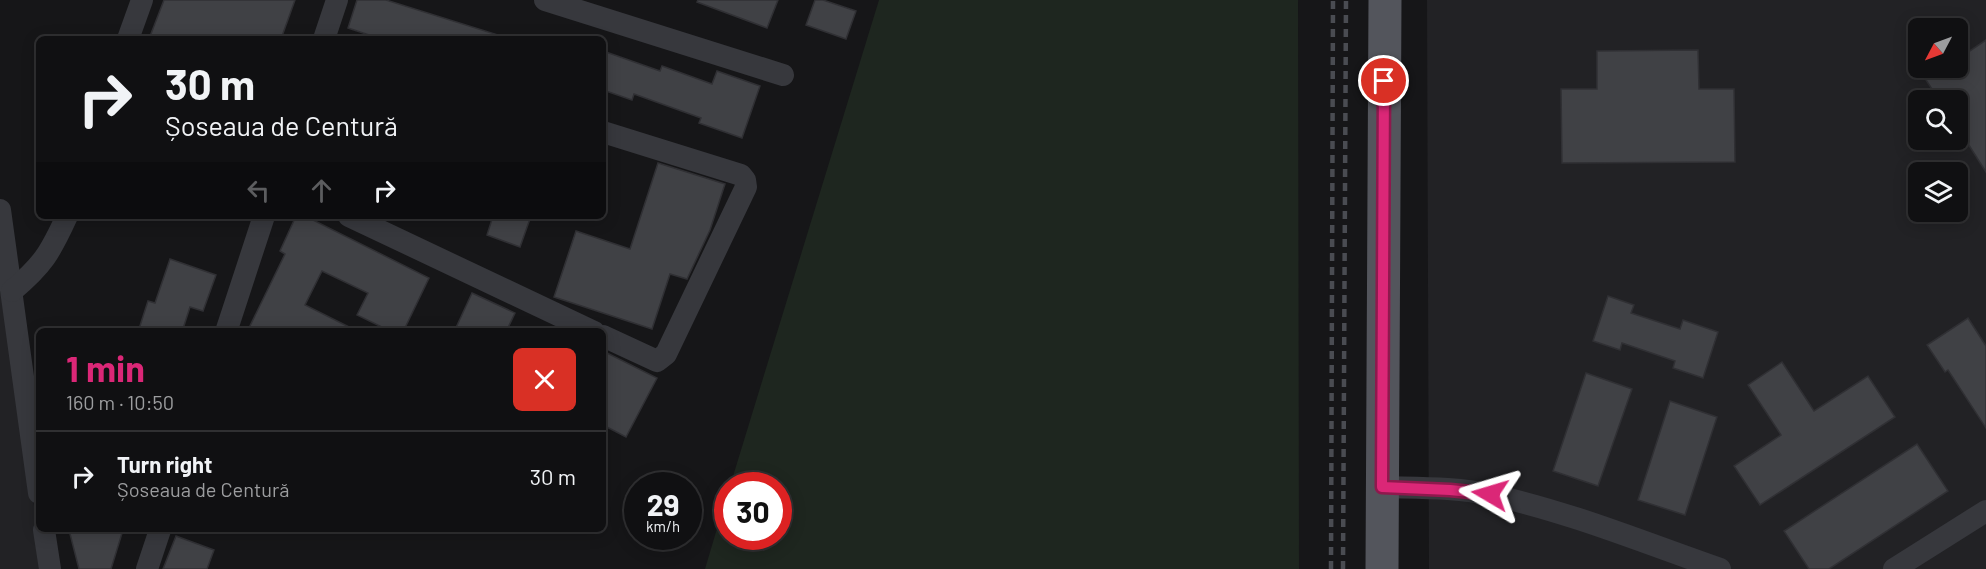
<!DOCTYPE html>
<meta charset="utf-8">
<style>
body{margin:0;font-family:Barlow,sans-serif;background:#1e1e20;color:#f1f3f6;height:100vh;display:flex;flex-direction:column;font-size:22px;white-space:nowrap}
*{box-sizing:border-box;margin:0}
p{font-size:20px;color:#9c9d9f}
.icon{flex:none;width:33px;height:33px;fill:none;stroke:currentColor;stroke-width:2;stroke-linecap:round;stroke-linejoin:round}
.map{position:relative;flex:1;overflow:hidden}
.side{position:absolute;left:36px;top:328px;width:570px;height:204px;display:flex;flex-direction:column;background:#101012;border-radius:9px;box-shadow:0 3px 15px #0003,0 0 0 2px #303032}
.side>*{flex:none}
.top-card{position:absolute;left:36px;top:36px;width:570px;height:183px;border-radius:9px;box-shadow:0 3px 15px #0003,0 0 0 2px #303032;background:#101012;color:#f1f3f6;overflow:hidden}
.needle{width:39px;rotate:229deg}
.tools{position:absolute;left:1908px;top:18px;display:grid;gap:12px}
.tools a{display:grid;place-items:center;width:60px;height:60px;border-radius:9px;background:#101012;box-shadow:0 3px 15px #0003,0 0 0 2px #303032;font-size:30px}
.speed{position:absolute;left:624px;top:472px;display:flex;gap:12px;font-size:30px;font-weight:700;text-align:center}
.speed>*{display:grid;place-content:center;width:78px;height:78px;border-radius:50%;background:#101012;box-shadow:0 3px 15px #0003,0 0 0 2px #303032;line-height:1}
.speed small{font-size:15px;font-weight:400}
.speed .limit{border:9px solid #d22;background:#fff;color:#111}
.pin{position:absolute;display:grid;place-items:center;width:51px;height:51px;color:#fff;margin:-26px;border:3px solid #fff;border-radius:50%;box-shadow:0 2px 6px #0007}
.me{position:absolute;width:66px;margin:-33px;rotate:277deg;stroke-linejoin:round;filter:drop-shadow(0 0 4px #0008)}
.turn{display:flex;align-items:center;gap:21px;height:126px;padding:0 30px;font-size:27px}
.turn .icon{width:78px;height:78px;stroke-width:2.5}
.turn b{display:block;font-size:42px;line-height:51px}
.lanes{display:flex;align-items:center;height:57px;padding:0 30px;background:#0003;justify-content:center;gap:30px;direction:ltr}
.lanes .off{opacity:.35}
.round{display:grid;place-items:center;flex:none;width:63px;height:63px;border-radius:9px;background:#1e1e20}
.headline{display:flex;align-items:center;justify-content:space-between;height:102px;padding:0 30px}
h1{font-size:36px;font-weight:700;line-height:45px;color:#db2777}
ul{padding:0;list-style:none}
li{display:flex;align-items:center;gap:18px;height:90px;padding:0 30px;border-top:2px solid #303032}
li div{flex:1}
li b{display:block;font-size:22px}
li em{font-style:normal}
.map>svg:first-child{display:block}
.built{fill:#222225;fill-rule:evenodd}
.green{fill:#1e261f}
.building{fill:#404145;stroke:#303034;stroke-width:1.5}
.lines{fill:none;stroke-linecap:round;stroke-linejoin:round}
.minor{stroke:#37383d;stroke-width:22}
.primary{stroke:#53555c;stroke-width:33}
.rail{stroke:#4a4c52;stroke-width:4.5;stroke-dasharray:8 6;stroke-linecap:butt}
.route-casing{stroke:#8e194d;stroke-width:15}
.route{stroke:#db2777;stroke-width:10}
</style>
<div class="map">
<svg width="1986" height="569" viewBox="0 0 1986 569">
<rect width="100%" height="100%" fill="#161618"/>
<g class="built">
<path d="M 1427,0 L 1986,0 L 1986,569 L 1429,569 ZM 1918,28 L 1958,28 L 1958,68 L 1918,68 ZM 1918,100 L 1958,100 L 1958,140 L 1918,140 ZM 1918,172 L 1958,172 L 1958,212 L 1918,212 Z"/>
<path d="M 0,288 L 44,569 L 0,569 Z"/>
</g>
<path class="green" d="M 879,0 L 1298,0 L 1299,569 L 705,569 L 727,495 L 728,537 L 778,537 L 778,486 L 730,486 Z"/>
<g class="building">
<path d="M 164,0 L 295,0 L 281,39 L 149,39 Z"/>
<path d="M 357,0 L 386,0 L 498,35 L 498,39 L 381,39 L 348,28 Z"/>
<path d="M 698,0 L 778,0 L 767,28 L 697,2 Z"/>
<path d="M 815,0 L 823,0 L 856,11 L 846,39 L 806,25 Z"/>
<path d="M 1986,40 L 1986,172 L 1958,128 L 1958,100 L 1939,100 L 1926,80 L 1945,68 L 1958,68 L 1958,59 Z"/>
<path d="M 1698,50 L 1699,89 L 1734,89 L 1735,162 L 1562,163 L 1561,89 L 1597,89 L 1597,51 Z"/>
<path d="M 606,52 L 660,71 L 662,66 L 712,84 L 717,71 L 760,86 L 742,138 L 699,123 L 701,118 L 634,94 L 632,100 L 603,90 L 603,62 Z"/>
<path d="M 658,163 L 725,184 L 710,230 L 687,279 L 670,274 L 652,329 L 554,297 L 576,231 L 630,249 Z"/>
<path d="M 296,216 L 305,216 L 429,278 L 403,332 L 392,332 L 357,315 L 368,293 L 322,271 L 305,305 L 359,332 L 247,332 L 285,254 L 280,251 Z"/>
<path d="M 493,216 L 531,216 L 520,247 L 487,235 Z"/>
<path d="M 170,259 L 216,275 L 203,311 L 190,307 L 182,332 L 138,332 L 148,301 L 155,303 Z"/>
<path d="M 472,293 L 515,313 L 506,332 L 454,332 Z"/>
<path d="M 1608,296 L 1634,305 L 1631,313 L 1680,329 L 1683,320 L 1718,332 L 1703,378 L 1673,368 L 1675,361 L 1622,343 L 1620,350 L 1593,341 Z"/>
<path d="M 1968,318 L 1986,346 L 1986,428 L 1948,370 L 1945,372 L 1927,345 Z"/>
<path d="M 603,351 L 657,378 L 626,437 L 603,425 Z"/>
<path d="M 1782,362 L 1814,411 L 1868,376 L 1895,417 L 1760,505 L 1734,466 L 1781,435 L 1748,385 Z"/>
<path d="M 1586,373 L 1632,389 L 1598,486 L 1553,471 Z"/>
<path d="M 1670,401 L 1717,417 L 1685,515 L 1638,500 Z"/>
<path d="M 1917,444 L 1948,491 L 1829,569 L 1809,569 L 1784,531 Z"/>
<path d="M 69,530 L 123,530 L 111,569 L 79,569 Z"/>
<path d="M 176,536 L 214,550 L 207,569 L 163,569 Z"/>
</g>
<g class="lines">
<g class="minor">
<path d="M 545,0 L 783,75"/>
<path d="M 128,39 L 142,0"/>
<path d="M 324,39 L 337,0"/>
<path d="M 603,132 L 741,175 L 745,180 L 746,187 L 666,354 L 657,361 L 603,336"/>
<path d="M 0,210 L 39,493"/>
<path d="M 349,216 L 594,332"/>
<path d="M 12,291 C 43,265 50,253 67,216"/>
<path d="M 226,332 L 264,216"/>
<path d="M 1382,487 C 1419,488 1457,487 1492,495 C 1570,512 1645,543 1720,569"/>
<path d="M 44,530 L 50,569"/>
<path d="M 147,569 L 160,530"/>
<path d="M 1894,569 L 1986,511"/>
</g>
<path class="primary" d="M 1382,569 L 1385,0"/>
<g class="rail">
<path d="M 1331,569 L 1333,0"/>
<path d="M 1343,569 L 1346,0"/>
</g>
</g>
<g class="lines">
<defs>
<path id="route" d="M 1384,81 L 1382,487 L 1450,490 L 1490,494"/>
</defs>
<use href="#route" class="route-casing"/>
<use href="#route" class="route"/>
</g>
</svg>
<div class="tools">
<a><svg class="needle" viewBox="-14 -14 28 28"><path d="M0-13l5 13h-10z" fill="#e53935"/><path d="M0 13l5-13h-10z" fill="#9c9d9f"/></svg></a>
<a><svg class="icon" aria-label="search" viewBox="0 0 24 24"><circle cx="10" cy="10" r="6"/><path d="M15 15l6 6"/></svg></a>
<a><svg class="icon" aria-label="layers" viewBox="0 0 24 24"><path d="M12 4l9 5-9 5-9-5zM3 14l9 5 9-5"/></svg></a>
</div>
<div class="speed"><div>29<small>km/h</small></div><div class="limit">30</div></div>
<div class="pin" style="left:1384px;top:81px;background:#d93025"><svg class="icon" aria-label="arrive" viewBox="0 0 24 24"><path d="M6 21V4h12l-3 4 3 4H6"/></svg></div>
<svg class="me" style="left:1490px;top:494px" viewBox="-20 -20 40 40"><path d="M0-17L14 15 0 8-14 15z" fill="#db2777" stroke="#fff" stroke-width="4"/></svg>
<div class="top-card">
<div class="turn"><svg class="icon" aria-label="right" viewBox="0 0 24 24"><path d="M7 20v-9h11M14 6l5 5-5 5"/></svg><div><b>30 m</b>Șoseaua de Centură</div></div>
<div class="lanes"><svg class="icon off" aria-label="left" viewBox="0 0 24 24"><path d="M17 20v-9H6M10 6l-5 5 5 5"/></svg><svg class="icon off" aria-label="ahead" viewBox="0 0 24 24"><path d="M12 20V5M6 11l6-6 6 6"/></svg><svg class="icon" aria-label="right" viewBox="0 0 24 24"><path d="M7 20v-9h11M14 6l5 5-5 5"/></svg></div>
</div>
<section class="side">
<div class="headline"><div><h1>1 min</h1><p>160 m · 10:50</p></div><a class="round" style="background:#d93025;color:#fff"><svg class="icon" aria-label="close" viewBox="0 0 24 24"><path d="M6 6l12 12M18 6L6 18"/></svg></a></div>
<ul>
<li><svg class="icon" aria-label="right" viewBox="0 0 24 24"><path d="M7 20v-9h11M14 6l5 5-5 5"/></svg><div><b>Turn right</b><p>Șoseaua de Centură</p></div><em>30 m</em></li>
</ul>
</section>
</div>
